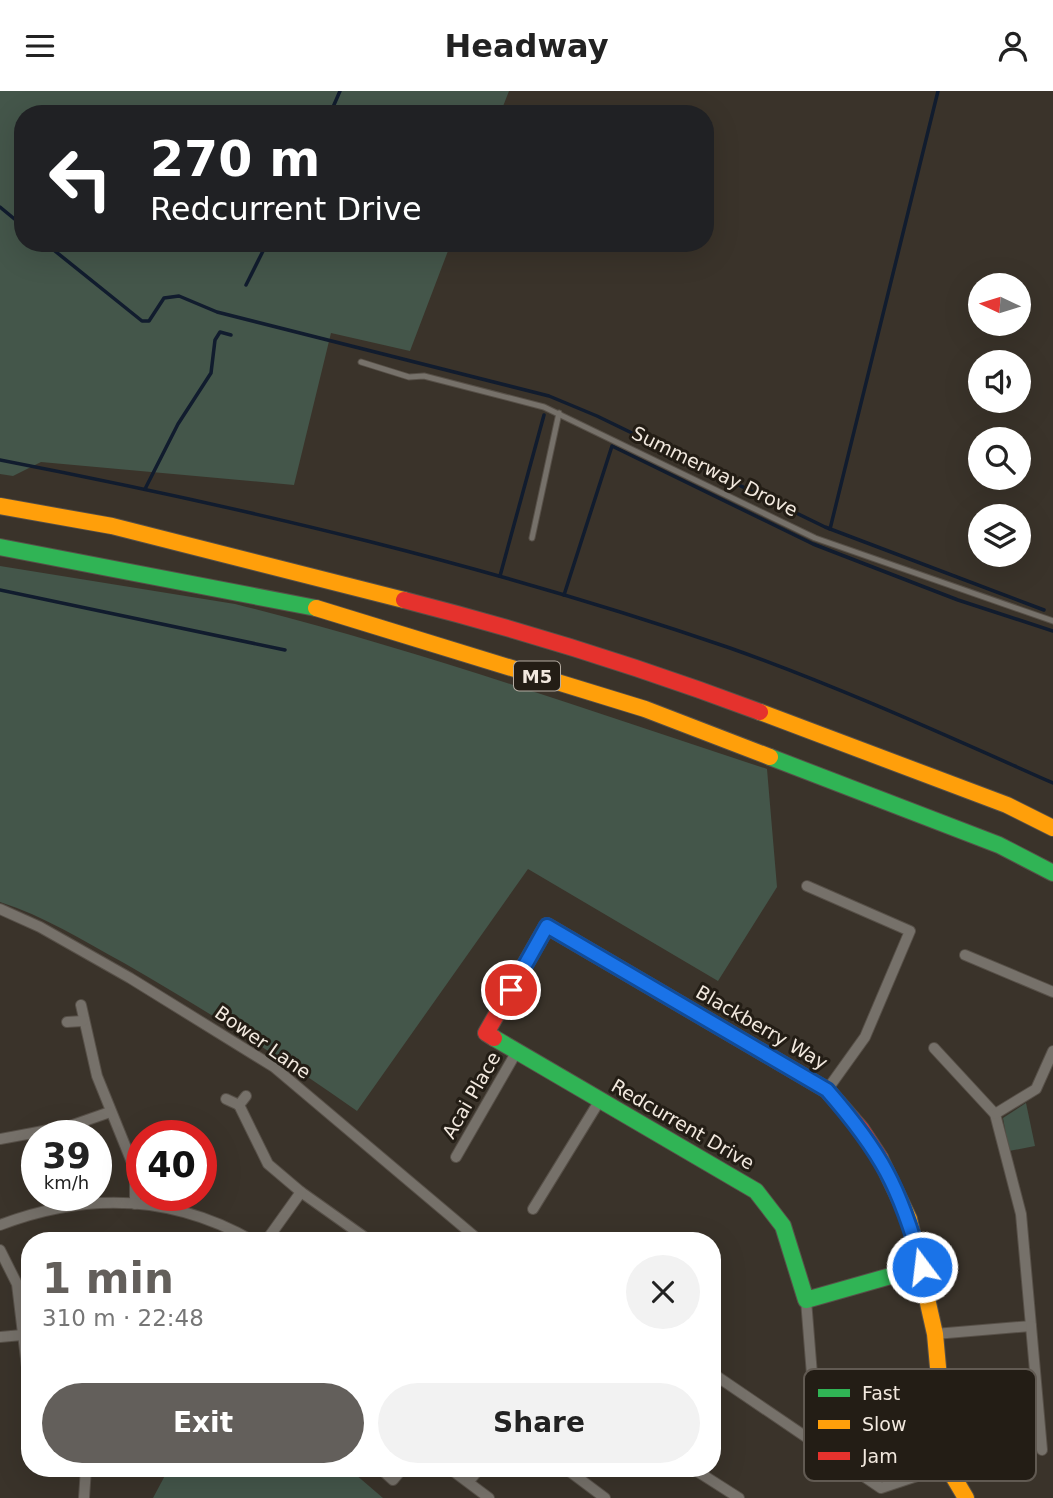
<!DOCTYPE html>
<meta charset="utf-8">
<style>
body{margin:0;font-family:"DejaVu Sans",sans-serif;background:#f2f2f2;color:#222;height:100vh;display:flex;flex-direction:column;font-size:26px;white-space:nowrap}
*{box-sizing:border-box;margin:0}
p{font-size:23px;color:#767676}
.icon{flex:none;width:38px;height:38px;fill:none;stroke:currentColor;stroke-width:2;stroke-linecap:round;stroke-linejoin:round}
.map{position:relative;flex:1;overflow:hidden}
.sheet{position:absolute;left:21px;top:1141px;width:700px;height:245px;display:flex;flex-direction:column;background:#fff;border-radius:28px;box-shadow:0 7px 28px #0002}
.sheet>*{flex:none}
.hud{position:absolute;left:14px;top:14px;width:700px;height:147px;border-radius:28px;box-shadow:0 7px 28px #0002;background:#202124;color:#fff;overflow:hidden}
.needle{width:46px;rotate:274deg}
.controls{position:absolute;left:968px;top:182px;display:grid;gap:14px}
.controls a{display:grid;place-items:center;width:63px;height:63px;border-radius:50%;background:#fff;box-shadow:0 7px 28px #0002;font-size:35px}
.speed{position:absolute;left:21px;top:1029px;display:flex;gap:14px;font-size:35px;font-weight:700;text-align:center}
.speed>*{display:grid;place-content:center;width:91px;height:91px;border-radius:50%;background:#fff;box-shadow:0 7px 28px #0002;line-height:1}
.speed small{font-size:18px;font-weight:400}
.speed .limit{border:10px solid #d22;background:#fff;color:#111}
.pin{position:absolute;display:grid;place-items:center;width:60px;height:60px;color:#fff;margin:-30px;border:4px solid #fff;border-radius:50%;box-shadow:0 2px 7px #0007}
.me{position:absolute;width:77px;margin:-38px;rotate:345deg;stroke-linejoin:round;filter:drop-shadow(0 0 5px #0008)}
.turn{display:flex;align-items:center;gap:24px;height:147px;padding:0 21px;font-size:32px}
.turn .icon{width:91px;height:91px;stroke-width:2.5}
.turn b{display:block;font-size:49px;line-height:60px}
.round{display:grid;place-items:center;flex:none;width:74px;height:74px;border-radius:37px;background:#f2f2f2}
.head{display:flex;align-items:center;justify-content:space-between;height:119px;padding:0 21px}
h1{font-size:42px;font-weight:700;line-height:52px;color:#635f5b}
.action{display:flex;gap:14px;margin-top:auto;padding:14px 21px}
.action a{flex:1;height:80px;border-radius:42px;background:#635f5b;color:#fff;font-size:28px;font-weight:700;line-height:80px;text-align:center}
.action a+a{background:#f2f2f2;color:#222}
header{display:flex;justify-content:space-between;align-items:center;height:91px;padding:0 21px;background:#fff;font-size:32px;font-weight:700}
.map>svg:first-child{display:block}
.green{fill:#44564a}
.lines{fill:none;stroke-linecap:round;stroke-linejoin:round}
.stream{stroke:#111c2e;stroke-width:3.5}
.lane-casing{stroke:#575048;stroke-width:7}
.street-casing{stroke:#575048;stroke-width:12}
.fast-casing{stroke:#575048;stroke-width:18}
.slow-casing{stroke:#575048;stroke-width:18}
.jam-casing{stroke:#575048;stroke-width:18}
.lane{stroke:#76716a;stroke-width:5}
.street{stroke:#76716a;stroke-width:10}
.fast{stroke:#30b455;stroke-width:16}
.slow{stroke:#ff9f0a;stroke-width:16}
.jam{stroke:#e5322d;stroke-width:16}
.route-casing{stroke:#114b97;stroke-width:18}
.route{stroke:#1a73e8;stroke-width:12}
.labels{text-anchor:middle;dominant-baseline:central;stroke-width:6;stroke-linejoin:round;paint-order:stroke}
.shield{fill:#231d15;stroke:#b4aca2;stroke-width:2}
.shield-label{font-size:18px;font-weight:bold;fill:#f2e9df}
.street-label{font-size:19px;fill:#f2e9df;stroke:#231d15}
.key{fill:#231d15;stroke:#615a52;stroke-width:2}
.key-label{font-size:19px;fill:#f2e9df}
</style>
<header><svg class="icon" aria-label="menu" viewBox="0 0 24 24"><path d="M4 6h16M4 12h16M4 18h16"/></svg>Headway<svg class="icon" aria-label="person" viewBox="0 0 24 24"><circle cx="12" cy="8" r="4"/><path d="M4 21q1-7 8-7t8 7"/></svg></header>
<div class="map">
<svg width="1053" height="1407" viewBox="0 0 1053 1407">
<rect width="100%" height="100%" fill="#3a332a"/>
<g class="green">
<path d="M 0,0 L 509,0 L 500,23 L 23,23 L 23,152 L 451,152 L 410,260 L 331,242 L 294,394 L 41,371 L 13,385 L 0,383 Z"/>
<path d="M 0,475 L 235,513 C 416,558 591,620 767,678 L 777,796 L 718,890 L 528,778 L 357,1020 C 282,967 204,918 124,872 C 84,850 44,825 0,811 Z"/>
<path d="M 1026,1012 L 1035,1055 L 1009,1060 L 1003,1027 Z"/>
<path d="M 169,1377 L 348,1377 L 383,1407 L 153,1407 Z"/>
</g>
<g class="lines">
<g class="stream">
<path d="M 330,23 L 340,0"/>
<path d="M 0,116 L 23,135"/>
<path d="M 45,152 L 142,230 L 149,230 L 164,207 L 179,205 L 217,221 L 549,305 L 597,325 L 825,436 L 1044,519"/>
<path d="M 246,194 L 267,152"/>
<path d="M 0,369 C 247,417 492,475 730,557 C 840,596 947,645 1053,692"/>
<path d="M 145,398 L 178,333 L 211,282 L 215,249 L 220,241 L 231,244"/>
<path d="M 830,438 L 938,0"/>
<path d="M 500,485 L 544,324"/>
<path d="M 0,499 L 285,559"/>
<path d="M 564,504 L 612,355 L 813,453 L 958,509 L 1053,540"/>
</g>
<defs>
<g id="lane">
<path d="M 361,271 L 409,286 L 424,285 L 544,316 L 815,447 L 1053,530"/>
<path d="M 532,447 L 559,322"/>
</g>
<g id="street">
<path d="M 807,795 L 910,840 L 865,946 L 827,999"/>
<path d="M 0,818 L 40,836 L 130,887 L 274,976 L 480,1150"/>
<path d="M 965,864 L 1053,901"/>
<path d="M 81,914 L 97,985 L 135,1079 L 135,1113"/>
<path d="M 67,931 L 83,930"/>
<path d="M 934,957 L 995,1023 L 1021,1123 L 1031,1235 L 935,1243"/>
<path d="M 246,1005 L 239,1014 L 268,1073 L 301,1101 L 370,1150"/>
<path d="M 226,1008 L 239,1014"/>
<path d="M 995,1023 L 1036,998 L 1053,960"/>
<path d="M 0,1048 L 70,1035 L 110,1021"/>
<path d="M 456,1066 L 517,960"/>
<path d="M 533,1118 L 600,1009"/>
<path d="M 0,1134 C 87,1101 171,1103 253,1150"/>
<path d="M 266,1150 L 301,1101"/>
<path d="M 0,1159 L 17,1193 L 27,1276"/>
<path d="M 806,1209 L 815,1321"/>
<path d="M 1031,1235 L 1042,1359"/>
<path d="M 0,1246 L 22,1244"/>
<path d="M 712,1282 L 881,1397 L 947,1375"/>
<path d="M 449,1377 L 489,1407"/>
<path d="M 565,1377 L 605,1407"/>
<path d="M 692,1377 L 739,1407"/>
<path d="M 382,1379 L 393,1389 L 403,1377"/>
<path d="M 469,1390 L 480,1377"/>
<path d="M 84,1407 L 86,1377"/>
</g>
<g id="fast">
<path d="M 0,456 L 316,517"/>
<path d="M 770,666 L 999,754 L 1053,782"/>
<path d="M 494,947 L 756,1100 L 783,1135 L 806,1209 L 922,1176"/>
</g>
<g id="slow">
<path d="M 0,415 L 112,435 L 404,509"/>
<path d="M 316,517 L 645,618 L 770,666"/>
<path d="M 760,621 L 1007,714 L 1053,737"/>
<path d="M 880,1067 L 909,1128 L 935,1243 L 947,1375 L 966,1407"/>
</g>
<g id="jam">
<path d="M 404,509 C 525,540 643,577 760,621"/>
<path d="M 494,947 L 486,942 L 547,835 L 827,999 L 861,1038 L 880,1067"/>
</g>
</defs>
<use href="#lane" class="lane-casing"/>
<use href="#street" class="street-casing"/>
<use href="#fast" class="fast-casing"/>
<use href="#slow" class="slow-casing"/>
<use href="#jam" class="jam-casing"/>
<use href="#lane" class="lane"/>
<use href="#street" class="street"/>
<use href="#fast" class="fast"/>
<use href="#slow" class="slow"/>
<use href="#jam" class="jam"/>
</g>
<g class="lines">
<defs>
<path id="route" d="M 511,899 L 547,835 L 827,999 C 881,1061 900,1096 922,1176"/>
</defs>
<use href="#route" class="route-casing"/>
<use href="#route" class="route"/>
</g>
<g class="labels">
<rect class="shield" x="514" y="570.5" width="46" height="29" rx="5"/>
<g class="shield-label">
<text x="537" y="585">M5</text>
</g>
<g class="street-label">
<text transform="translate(715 380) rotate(26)">Summerway Drove</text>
<text transform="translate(762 936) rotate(30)">Blackberry Way</text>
<text transform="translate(263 951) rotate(35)">Bower Lane</text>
<text transform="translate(471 1004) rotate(-60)">Acai Place</text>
<text transform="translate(683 1033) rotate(30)">Redcurrent Drive</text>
</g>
</g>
<rect x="804" y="1278" width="232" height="112" rx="10" class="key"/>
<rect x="818" y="1298" width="32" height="8" fill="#30b455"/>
<rect x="818" y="1329" width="32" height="9" fill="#ff9f0a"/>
<rect x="818" y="1361" width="32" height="8" fill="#e5322d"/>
<g class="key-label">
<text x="862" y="1309">Fast</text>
<text x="862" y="1340">Slow</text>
<text x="862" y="1372">Jam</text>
</g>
</svg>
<div class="controls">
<a><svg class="needle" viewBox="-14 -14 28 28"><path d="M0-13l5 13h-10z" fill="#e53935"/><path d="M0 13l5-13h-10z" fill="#767676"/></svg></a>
<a><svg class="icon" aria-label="sound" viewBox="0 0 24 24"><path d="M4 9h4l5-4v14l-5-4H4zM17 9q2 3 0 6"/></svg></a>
<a><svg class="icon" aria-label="search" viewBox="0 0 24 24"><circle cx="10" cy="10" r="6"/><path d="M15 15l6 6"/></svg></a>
<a><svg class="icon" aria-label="layers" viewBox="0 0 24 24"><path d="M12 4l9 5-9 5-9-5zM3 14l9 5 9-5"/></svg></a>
</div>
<div class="speed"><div>39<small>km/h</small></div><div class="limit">40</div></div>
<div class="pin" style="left:511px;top:899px;background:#d93025"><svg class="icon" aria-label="arrive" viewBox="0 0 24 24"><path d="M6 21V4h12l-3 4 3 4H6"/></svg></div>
<svg class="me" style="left:922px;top:1176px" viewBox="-20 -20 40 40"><circle r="17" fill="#1a73e8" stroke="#fff" stroke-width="3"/><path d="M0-11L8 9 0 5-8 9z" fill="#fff"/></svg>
<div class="hud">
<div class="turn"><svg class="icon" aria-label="left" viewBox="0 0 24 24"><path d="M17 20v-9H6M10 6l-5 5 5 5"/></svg><div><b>270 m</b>Redcurrent Drive</div></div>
</div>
<section class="sheet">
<div class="head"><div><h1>1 min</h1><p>310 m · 22:48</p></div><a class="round"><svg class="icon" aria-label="close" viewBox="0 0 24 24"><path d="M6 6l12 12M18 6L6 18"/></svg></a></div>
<div class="action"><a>Exit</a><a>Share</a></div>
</section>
</div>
